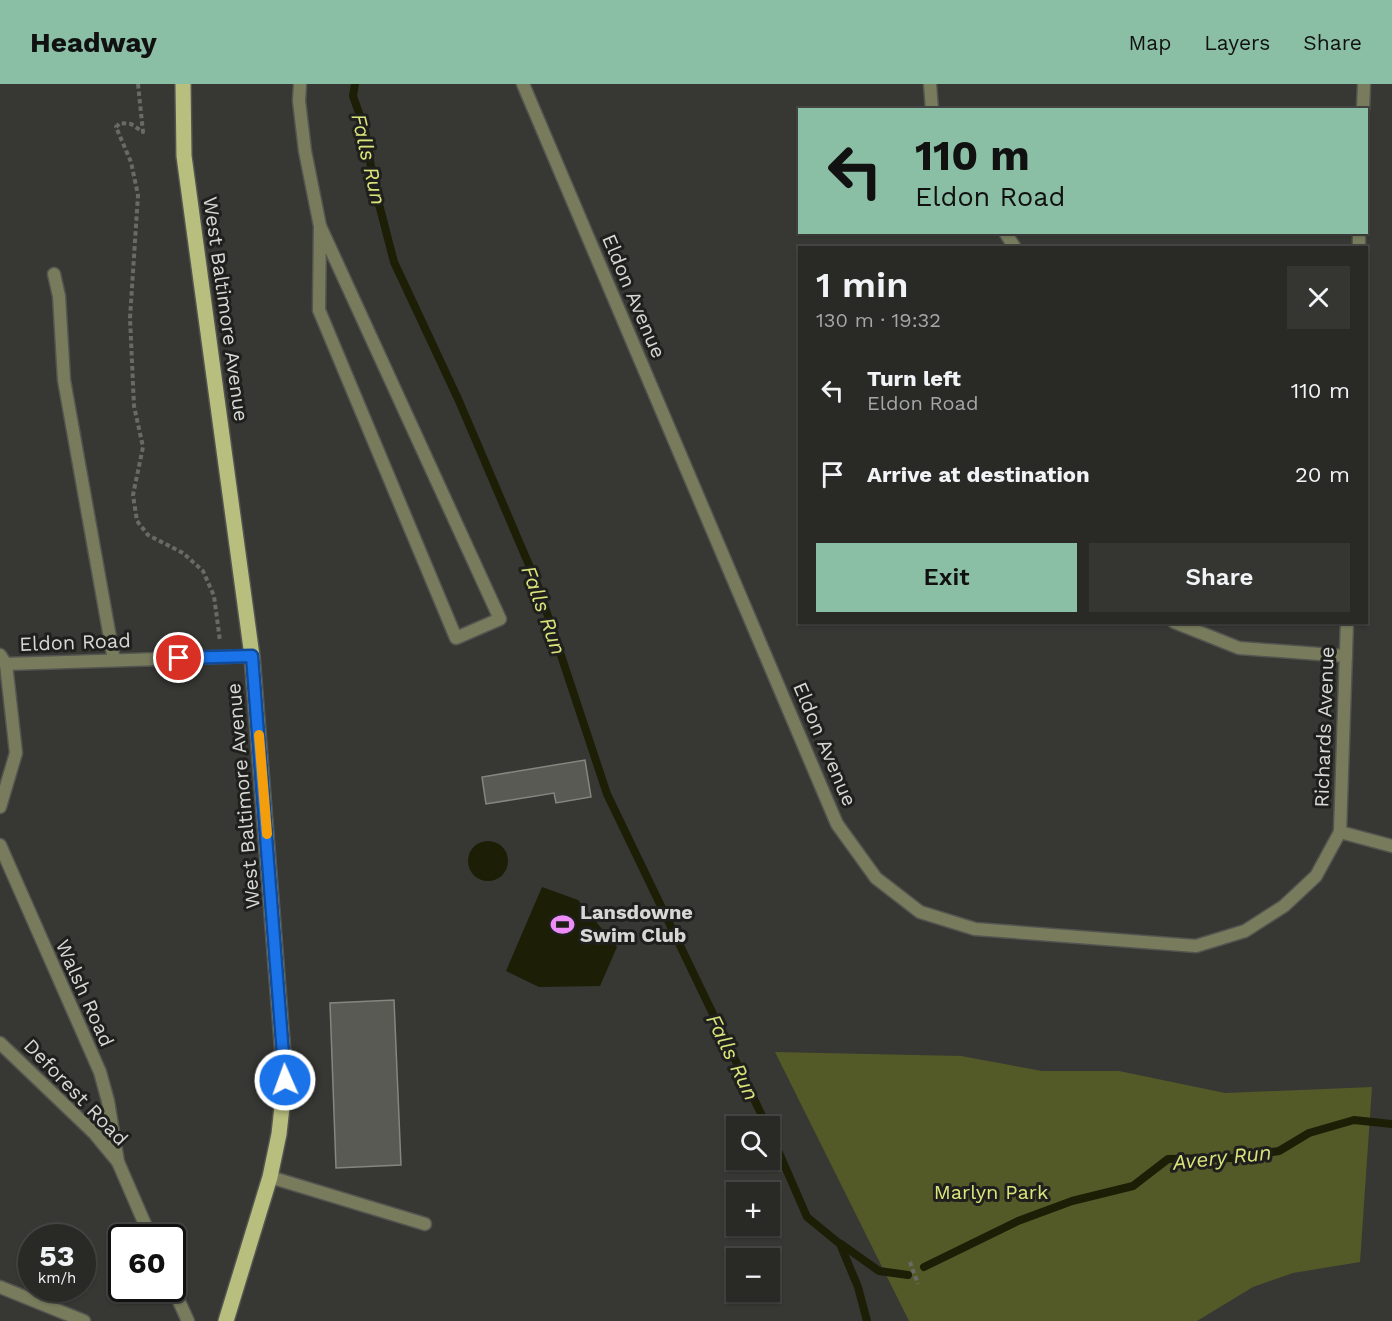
<!DOCTYPE html>
<meta charset="utf-8">
<style>
body{margin:0;font-family:"Work Sans",sans-serif;background:#353632;color:#f1f3f6;height:100vh;display:flex;flex-direction:column;font-size:22px;white-space:nowrap}
*{box-sizing:border-box;margin:0}
p{font-size:20px;color:#a5a7a7}
.icon{flex:none;width:33px;height:33px;fill:none;stroke:currentColor;stroke-width:2;stroke-linecap:round;stroke-linejoin:round}
.map{position:relative;flex:1;overflow:hidden}
.sheet{position:absolute;left:798px;top:162px;width:570px;height:378px;display:flex;flex-direction:column;background:#292a26;border-radius:0px;box-shadow:0 2px 4px #0004,0 0 0 2px #454643}
.sheet>*{flex:none}
.banner{position:absolute;left:798px;top:24px;width:570px;height:126px;border-radius:0px;box-shadow:0 2px 4px #0004,0 0 0 2px #454643;background:#8abfa5;color:#111;overflow:hidden}
.fabs{position:absolute;left:726px;top:1032px;display:grid;gap:12px}
.fabs a{display:grid;place-items:center;width:54px;height:54px;border-radius:0px;background:#292a26;box-shadow:0 2px 4px #0004,0 0 0 2px #454643;font-size:30px}
.speed{position:absolute;left:18px;top:1140px;display:flex;gap:12px;font-size:30px;font-weight:700;text-align:center}
.speed>*{display:grid;place-content:center;width:78px;height:78px;border-radius:50%;background:#292a26;box-shadow:0 2px 4px #0004,0 0 0 2px #454643;line-height:1}
.speed small{font-size:15px;font-weight:400}
.speed .limit{border:3px solid #111;border-radius:9px;background:#fff;color:#111}
.pin{position:absolute;display:grid;place-items:center;width:51px;height:51px;color:#fff;margin:-26px;border:3px solid #fff;border-radius:50%;box-shadow:0 2px 6px #0007}
.me{position:absolute;width:66px;margin:-33px;rotate:358deg;stroke-linejoin:round;filter:drop-shadow(0 0 4px #0008)}
.turn{display:flex;align-items:center;gap:21px;height:126px;padding:0 18px;font-size:27px}
.turn .icon{width:78px;height:78px;stroke-width:2.5}
.turn b{display:block;font-size:42px;line-height:51px}
.round{display:grid;place-items:center;flex:none;width:63px;height:63px;border-radius:0px;background:#353632}
.head{display:flex;align-items:center;justify-content:space-between;height:102px;padding:0 18px}
h1{font-size:36px;font-weight:600;line-height:45px}
.primary-button{display:flex;gap:12px;margin-top:auto;padding:12px 18px}
.primary-button a{flex:1;height:69px;border-radius:0px;background:#8abfa5;color:#111;font-size:24px;font-weight:600;line-height:69px;text-align:center}
.primary-button a+a{background:#353632;color:#f1f3f6}
ul{padding:0;list-style:none}
li{display:flex;align-items:center;gap:18px;height:84px;padding:0 18px}
li div{flex:1}
li b{display:block;font-size:22px}
li em{font-style:normal}
header{display:flex;align-items:center;gap:36px;box-sizing:border-box;height:84px;padding:0 30px;background:#8abfa5;color:#111}
header strong{font-size:28px}
nav{display:flex;gap:33px;margin-inline-start:auto;font-size:21px}
.map>svg:first-child{display:block}
.green{fill:#545928}
.water{fill:#1c1e06}
.lines{fill:none;stroke-linecap:round;stroke-linejoin:round}
.stream{stroke:#1c1e06;stroke-width:8}
.building{fill:#595a54;stroke:#868681;stroke-width:1.5}
.lane-casing{stroke:#545550;stroke-width:15}
.street-casing{stroke:#545550;stroke-width:15}
.primary-casing{stroke:#545550;stroke-width:18}
.path{stroke:#696a65;stroke-width:4;stroke-dasharray:4.5 3;stroke-linecap:butt}
.lane{stroke:#787c5d;stroke-width:12}
.street{stroke:#787c5d;stroke-width:12}
.primary{stroke:#b8bf7e;stroke-width:15}
.route-casing{stroke:#114b97;stroke-width:15}
.route{stroke:#1a73e8;stroke-width:10}
.slow{stroke:#f59e0b;stroke-width:10}
.labels{text-anchor:middle;dominant-baseline:central;stroke-width:6;stroke-linejoin:round;paint-order:stroke}
.street-label{font-size:20px;fill:#d7d7d4;stroke:#1f1f1d}
.poi-label{font-size:20px;font-weight:bold;fill:#d7d7d4;stroke:#1f1f1d;text-anchor:start}
.park-label{font-size:20px;fill:#dbe57a;stroke:#1f1f1d}
.water-label{font-size:21px;font-style:italic;fill:#dbe47a;stroke:#1f1f1d}
</style>
<header>
<strong>Headway</strong>
<nav><a>Map</a><a>Layers</a><a>Share</a></nav>
</header>
<div class="map">
<svg width="1392" height="1237" viewBox="0 0 1392 1237">
<rect width="100%" height="100%" fill="#373833"/>
<path class="green" d="M 775,968 L 961,972 L 1042,987 L 1119,987 L 1225,1009 L 1372,1003 L 1360,1178 L 1293,1189 L 1253,1203 L 1197,1237 L 909,1237 Z"/>
<g class="water">
<circle cx="488" cy="777" r="20"/>
<path d="M 542,803 L 578,816 L 617,863 L 600,902 L 539,903 L 506,887 Z"/>
</g>
<g class="lines">
<g class="stream">
<path d="M 355,0 L 353,12 L 365,46 L 374,101 L 394,178 L 459,317 L 538,502 L 607,710 L 767,1042"/>
<path d="M 770,1048 L 807,1133 L 840,1160 L 858,1203 L 867,1237"/>
<path d="M 841,1160 L 879,1187 L 908,1191"/>
<path d="M 924,1183 L 1018,1137 L 1072,1117 L 1133,1102 L 1168,1075 L 1233,1074 L 1279,1067 L 1309,1049 L 1354,1036 L 1392,1040"/>
</g>
</g>
<g class="building">
<path d="M 585,676 L 591,713 L 556,719 L 554,709 L 486,720 L 482,693 Z"/>
<path d="M 394,916 L 401,1081 L 336,1084 L 330,919 Z"/>
</g>
<g class="lines">
<defs>
<g id="lane">
<path d="M 300,0 L 299,17 L 305,67 L 320,142 L 319,226 L 456,554 L 500,535 L 320,142"/>
<path d="M 54,190 L 59,212 L 64,296 L 114,576"/>
<path d="M 270,1093 L 425,1140"/>
</g>
<g id="street">
<path d="M 523,0 L 837,740 L 876,794 L 920,828 L 975,845 L 1196,862 L 1245,847 L 1284,822 L 1316,792 L 1340,748 L 1392,762"/>
<path d="M 930,0 L 932,26"/>
<path d="M 1363,26 L 1364,0"/>
<path d="M 1005,148 L 1015,164"/>
<path d="M 1359,164 L 1359,148"/>
<path d="M 1174,538 L 1239,564 L 1346,572"/>
<path d="M 0,571 L 6,580 L 16,669 L 0,723"/>
<path d="M 6,580 L 252,572"/>
<path d="M 1340,748 L 1347,538"/>
<path d="M 0,761 L 100,988 L 108,1017 L 118,1078"/>
<path d="M 0,959 L 94,1049 L 118,1078 L 151,1154"/>
<path d="M 172,1202 L 188,1237"/>
<path d="M 0,1203 L 84,1237"/>
</g>
<path id="primary" d="M 183,0 L 184,72 L 252,572 L 285,996 L 279,1050 L 270,1093 L 226,1237"/>
</defs>
<use href="#lane" class="lane-casing"/>
<use href="#street" class="street-casing"/>
<use href="#primary" class="primary-casing"/>
<g class="path">
<path d="M 138,0 L 143,48 L 131,40 L 120,39 L 116,43 L 131,78 L 138,111 L 130,234 L 134,322 L 143,363 L 133,411 L 137,437 L 148,451 L 183,469 L 203,487 L 214,512 L 220,557"/>
<path d="M 910,1178 L 918,1200"/>
</g>
<use href="#lane" class="lane"/>
<use href="#street" class="street"/>
<use href="#primary" class="primary"/>
</g>
<g class="lines">
<defs>
<path id="route" d="M 179,574 L 252,572 L 285,996"/>
</defs>
<use href="#route" class="route-casing"/>
<use href="#route" class="route"/>
<path class="slow" d="M 259,651 L 267,750"/>
</g>
<defs>
<symbol id="stadium-bare" viewBox="-9 -9 18 18"><path d="M0-5a6.5 5 0 1 0 0 10a6.5 5 0 1 0 0-10ZM-3.5-1.8h7v3.6h-7Z" fill="#ee8cf8" stroke="#1f1f1d" stroke-width="2.5" paint-order="stroke"/></symbol>
</defs>
<g fill-rule="evenodd">
<use href="#stadium-bare" x="546" y="824" width="33" height="33"/>
</g>
<g class="labels">
<g class="street-label">
<text transform="translate(634 212) rotate(67)">Eldon Avenue</text>
<text transform="translate(226 225) rotate(82)">West Baltimore Avenue</text>
<text transform="translate(75 558) rotate(-2)">Eldon Road</text>
<text transform="translate(1324 643) rotate(-88)">Richards Avenue</text>
<text transform="translate(825 660) rotate(67)">Eldon Avenue</text>
<text transform="translate(243 712) rotate(-95)">West Baltimore Avenue</text>
<text transform="translate(85 909) rotate(66)">Walsh Road</text>
<text transform="translate(76 1008) rotate(46)">Deforest Road</text>
</g>
<g class="poi-label">
<text x="580" y="828">Lansdowne<tspan x="580" dy="23">Swim Club</tspan></text>
</g>
<g class="park-label">
<text x="991" y="1108">Marlyn Park</text>
</g>
<g class="water-label">
<text transform="translate(369 75) rotate(77)">Falls Run</text>
<text transform="translate(544 526) rotate(70)">Falls Run</text>
<text transform="translate(733 973) rotate(64)">Falls Run</text>
<text transform="translate(1222 1073) rotate(-6)">Avery Run</text>
</g>
</g>
</svg>
<div class="fabs">
<a><svg class="icon" aria-label="search" viewBox="0 0 24 24"><circle cx="10" cy="10" r="6"/><path d="M15 15l6 6"/></svg></a>
<a>+</a>
<a>−</a>
</div>
<div class="speed"><div>53<small>km/h</small></div><div class="limit">60</div></div>
<div class="pin" style="left:179px;top:574px;background:#d93025"><svg class="icon" aria-label="arrive" viewBox="0 0 24 24"><path d="M6 21V4h12l-3 4 3 4H6"/></svg></div>
<svg class="me" style="left:285px;top:996px" viewBox="-20 -20 40 40"><circle r="17" fill="#1a73e8" stroke="#fff" stroke-width="3"/><path d="M0-11L8 9 0 5-8 9z" fill="#fff"/></svg>
<div class="banner">
<div class="turn"><svg class="icon" aria-label="left" viewBox="0 0 24 24"><path d="M17 20v-9H6M10 6l-5 5 5 5"/></svg><div><b>110 m</b>Eldon Road</div></div>
</div>
<section class="sheet">
<div class="head"><div><h1>1 min</h1><p>130 m · 19:32</p></div><a class="round"><svg class="icon" aria-label="close" viewBox="0 0 24 24"><path d="M6 6l12 12M18 6L6 18"/></svg></a></div>
<ul>
<li><svg class="icon" aria-label="left" viewBox="0 0 24 24"><path d="M17 20v-9H6M10 6l-5 5 5 5"/></svg><div><b>Turn left</b><p>Eldon Road</p></div><em>110 m</em></li>
<li><svg class="icon" aria-label="arrive" viewBox="0 0 24 24"><path d="M6 21V4h12l-3 4 3 4H6"/></svg><div><b>Arrive at destination</b></div><em>20 m</em></li>
</ul>
<div class="primary-button"><a>Exit</a><a>Share</a></div>
</section>
</div>
